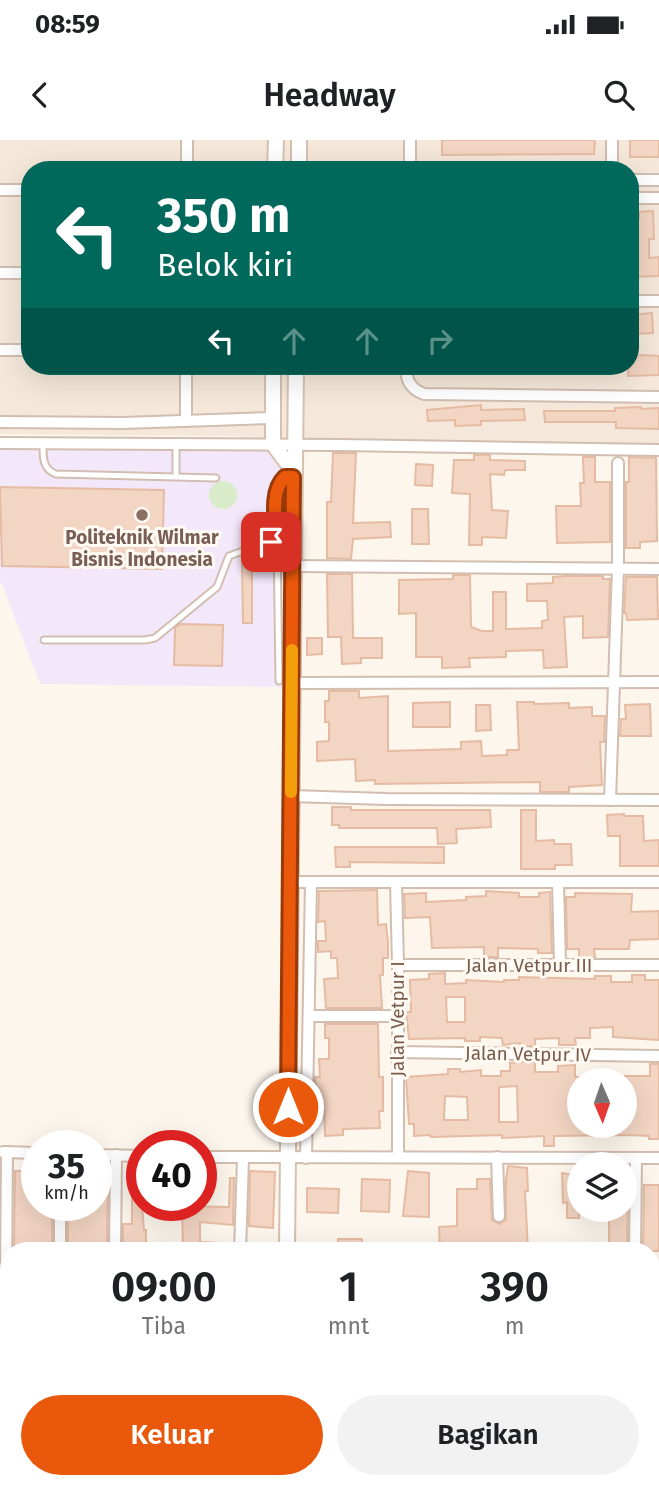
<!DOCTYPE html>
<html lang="id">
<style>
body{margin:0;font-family:"Fira Sans",sans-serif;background:#f2f2f2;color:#202124;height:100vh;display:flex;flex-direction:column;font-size:26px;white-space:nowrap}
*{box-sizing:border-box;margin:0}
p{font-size:23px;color:#757577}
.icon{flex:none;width:38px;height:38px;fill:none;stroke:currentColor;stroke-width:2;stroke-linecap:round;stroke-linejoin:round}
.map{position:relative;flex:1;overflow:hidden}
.details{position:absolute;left:0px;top:1102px;width:660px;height:247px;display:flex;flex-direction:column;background:#fff;border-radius:28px 28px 0 0;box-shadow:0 7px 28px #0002}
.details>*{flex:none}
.hud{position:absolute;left:21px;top:21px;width:618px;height:214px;border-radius:28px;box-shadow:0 7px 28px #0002;background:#00695c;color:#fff;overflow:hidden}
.needle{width:46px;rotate:178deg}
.controls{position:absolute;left:567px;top:928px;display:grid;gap:14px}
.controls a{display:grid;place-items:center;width:70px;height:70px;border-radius:50%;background:#fff;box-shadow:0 7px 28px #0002;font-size:35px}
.speed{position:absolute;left:21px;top:990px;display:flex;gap:14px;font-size:35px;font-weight:700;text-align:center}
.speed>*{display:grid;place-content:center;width:91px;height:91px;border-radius:50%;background:#fff;box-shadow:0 7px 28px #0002;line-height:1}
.speed small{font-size:18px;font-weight:400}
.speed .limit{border:10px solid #d22;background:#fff;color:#111}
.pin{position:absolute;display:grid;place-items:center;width:60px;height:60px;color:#fff;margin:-30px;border-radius:14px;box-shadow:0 4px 10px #0006}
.me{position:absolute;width:77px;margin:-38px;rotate:0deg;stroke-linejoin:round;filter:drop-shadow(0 0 5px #0008)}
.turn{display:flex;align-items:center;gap:24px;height:147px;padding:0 21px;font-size:32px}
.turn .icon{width:91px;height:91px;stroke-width:2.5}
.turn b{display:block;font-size:49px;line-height:60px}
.lanes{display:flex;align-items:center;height:66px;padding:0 21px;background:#0003;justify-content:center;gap:35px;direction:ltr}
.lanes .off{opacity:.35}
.eta{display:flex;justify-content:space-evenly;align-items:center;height:119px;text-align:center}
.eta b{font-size:42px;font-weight:600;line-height:49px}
.button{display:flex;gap:14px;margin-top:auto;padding:14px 21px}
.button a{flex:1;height:80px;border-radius:42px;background:#ea580c;color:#fff;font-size:28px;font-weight:600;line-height:80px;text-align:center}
.button a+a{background:#f2f2f2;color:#202124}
.status{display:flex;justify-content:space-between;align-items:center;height:49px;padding:0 35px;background:#fff;direction:ltr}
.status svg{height:19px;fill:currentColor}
header{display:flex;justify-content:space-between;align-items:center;height:91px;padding:0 21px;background:#fff;font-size:32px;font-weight:600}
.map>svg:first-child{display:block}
.residential{fill:#f5e8da;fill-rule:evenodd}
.education{fill:#f3e8fa}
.green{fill:#d8ecc9}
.building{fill:#f3d5c3;stroke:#e6bba3;stroke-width:2;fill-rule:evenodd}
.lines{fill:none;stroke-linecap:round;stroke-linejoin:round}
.lane-casing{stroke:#d1beb0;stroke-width:9}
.street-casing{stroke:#d1beb0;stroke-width:14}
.secondary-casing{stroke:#d6c0b0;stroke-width:18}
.lane{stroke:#fff;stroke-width:5}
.street{stroke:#fff;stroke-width:10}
.secondary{stroke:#fff;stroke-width:14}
.route-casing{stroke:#983908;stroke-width:18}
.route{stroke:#ea580c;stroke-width:12}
.slow{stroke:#f59e0b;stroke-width:12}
.education-dot{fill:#8d6e63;stroke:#fffaf3;stroke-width:2.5}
.labels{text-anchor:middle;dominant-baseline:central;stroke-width:6;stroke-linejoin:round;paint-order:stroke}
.education-label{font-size:19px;font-weight:bold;fill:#785e54;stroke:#fffaf3}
.street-label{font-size:19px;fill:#7a5c4d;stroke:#fffaf3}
</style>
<div class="status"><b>08:59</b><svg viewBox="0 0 49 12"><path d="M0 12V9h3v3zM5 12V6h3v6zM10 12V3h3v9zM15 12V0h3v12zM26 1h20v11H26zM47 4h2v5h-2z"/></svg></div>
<header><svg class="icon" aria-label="back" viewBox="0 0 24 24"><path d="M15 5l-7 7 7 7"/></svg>Headway<svg class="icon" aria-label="search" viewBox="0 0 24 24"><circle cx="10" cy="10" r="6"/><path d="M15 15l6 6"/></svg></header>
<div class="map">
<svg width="659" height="1348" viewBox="0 0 659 1348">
<rect width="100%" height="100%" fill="#fdf6ec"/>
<path class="residential" d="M 0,0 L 659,0 L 659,307 L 357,305 L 226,296 L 0,294 ZM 30,30 L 630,30 L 630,226 L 30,226 Z"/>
<path class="education" d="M 0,302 L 284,306 L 283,547 L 40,544 L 2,444 L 0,443 Z"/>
<circle class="green" cx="223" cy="355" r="14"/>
<g class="building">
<path d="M 442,0 L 595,0 L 594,14 L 442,15 Z"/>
<rect x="630" y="0" width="29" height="17"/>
<path d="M 653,71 L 654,99 L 649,99 L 649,118 L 659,117 L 659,136 L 630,137 L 630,79 L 639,79 L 639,72 Z"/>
<path d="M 652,173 L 653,193 L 630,194 L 630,175 Z"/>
<path d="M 641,215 L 659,216 L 659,235 L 628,236 L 630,216 Z"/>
<path d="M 481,265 L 481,270 L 524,269 L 525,280 L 481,281 L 481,285 L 455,286 L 455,280 L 428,281 L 427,270 Z"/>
<path d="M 641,267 L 641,269 L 659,268 L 659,289 L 616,288 L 616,282 L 545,282 L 544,271 L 615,271 L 615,268 Z"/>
<path d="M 333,313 L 356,313 L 353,383 L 390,382 L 391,397 L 353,399 L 351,419 L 327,418 L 327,362 L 331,362 Z"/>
<path d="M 474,315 L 490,315 L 490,320 L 525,321 L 525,330 L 505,330 L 504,335 L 490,334 L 492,370 L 508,371 L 506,398 L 482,397 L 482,405 L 469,405 L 470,354 L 452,353 L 454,320 L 474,320 Z"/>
<path d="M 583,317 L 595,317 L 595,342 L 610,342 L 610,402 L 557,403 L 556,366 L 581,366 L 580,343 L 584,343 Z"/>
<path d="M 629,317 L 656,318 L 657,401 L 640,402 L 640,408 L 626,408 L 626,342 L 629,342 Z"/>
<path d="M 416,324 L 433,325 L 432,346 L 415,345 Z"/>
<path d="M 0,347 L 164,350 L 162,429 L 2,426 Z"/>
<path d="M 412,369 L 428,369 L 429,404 L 412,404 Z"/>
<path d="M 248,415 L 252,415 L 252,483 L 243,483 L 242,417 Z"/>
<path d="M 327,434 L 352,434 L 353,498 L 382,498 L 382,518 L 361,518 L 361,523 L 342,524 L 341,497 L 328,497 Z"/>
<path d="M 453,435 L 470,435 L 471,487 L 482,491 L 493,491 L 493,452 L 506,452 L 506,489 L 542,488 L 542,481 L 548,480 L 547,461 L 527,461 L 527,444 L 553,443 L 553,437 L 565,436 L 603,436 L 603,439 L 610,439 L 608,497 L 583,498 L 583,476 L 564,477 L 567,527 L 544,528 L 543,510 L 506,511 L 506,517 L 469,518 L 470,527 L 442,528 L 442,517 L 416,517 L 416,473 L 399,474 L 399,440 L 453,439 Z"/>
<path d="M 626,437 L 657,437 L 658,479 L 627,480 L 626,473 L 624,473 Z"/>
<path d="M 180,484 L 223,485 L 222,526 L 174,525 L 175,488 Z"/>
<path d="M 307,498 L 322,498 L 322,514 L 307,515 Z"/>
<path d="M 329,551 L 359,551 L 359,558 L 388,556 L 388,611 L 461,609 L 461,602 L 481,601 L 482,616 L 507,615 L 507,610 L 519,610 L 517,562 L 534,562 L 534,564 L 569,563 L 569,568 L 592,567 L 592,576 L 605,576 L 604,602 L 600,602 L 602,645 L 569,647 L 569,652 L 540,652 L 540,642 L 375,644 L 375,640 L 356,641 L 355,619 L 317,621 L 317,602 L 329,601 L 329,582 L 325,582 L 325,561 L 329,561 Z"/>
<path d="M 450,562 L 450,587 L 413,587 L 413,563 Z"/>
<path d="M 650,564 L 651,596 L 620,596 L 621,579 L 626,579 L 625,565 Z"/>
<path d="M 476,565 L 490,565 L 491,590 L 476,591 Z"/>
<path d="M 332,667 L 351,667 L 351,670 L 490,670 L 491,687 L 456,689 L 457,703 L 438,704 L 437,688 L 339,688 L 339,685 L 332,685 Z"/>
<path d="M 521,670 L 536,670 L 536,701 L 554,700 L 554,704 L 571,704 L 572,725 L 555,725 L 555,729 L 521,729 Z"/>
<path d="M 624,674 L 624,676 L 643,676 L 644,701 L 659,700 L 659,726 L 620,726 L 620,696 L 608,696 L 607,675 Z"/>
<path d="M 335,707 L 444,707 L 444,723 L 350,722 L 350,727 L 336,727 Z"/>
<path d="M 377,750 L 378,785 L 386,784 L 388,802 L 388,818 L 383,818 L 383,835 L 380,835 L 382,868 L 326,868 L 324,839 L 338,838 L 337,818 L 331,818 L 331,811 L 318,812 L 318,801 L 326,801 L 325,781 L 318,782 L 319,751 Z"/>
<path d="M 486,751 L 519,753 L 519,757 L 539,757 L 539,753 L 550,752 L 552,813 L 538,813 L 538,809 L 498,808 L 498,817 L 484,817 L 484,807 L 432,808 L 430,777 L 405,778 L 404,754 L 426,753 L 426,762 L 466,760 L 466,757 L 486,756 Z"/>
<path d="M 575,753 L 632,754 L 631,772 L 659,771 L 659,799 L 630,800 L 629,809 L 594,809 L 595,817 L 579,817 L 579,809 L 567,809 L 566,757 L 575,757 Z"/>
<path d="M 445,833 L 445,844 L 466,843 L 466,840 L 504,842 L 504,840 L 519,840 L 519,837 L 595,839 L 595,836 L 611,836 L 611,842 L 632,842 L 632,835 L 645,835 L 645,840 L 659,840 L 659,900 L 613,897 L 613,887 L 590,888 L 590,898 L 575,898 L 576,905 L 559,905 L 559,898 L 535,899 L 535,906 L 520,906 L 520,903 L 503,905 L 502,898 L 480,897 L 480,901 L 465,901 L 465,898 L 409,899 L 406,872 L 411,872 L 410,840 L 429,839 L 429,834 ZM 446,857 L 465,857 L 465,882 L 447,882 Z"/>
<path d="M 325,884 L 378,884 L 379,937 L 383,937 L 383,971 L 379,971 L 380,988 L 343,989 L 343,995 L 325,996 L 324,969 L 321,969 L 320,953 L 315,953 L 315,937 L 320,937 L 319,919 L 329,919 L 329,898 L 325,898 Z"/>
<path d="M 521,922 L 535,922 L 535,932 L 558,932 L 558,926 L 575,925 L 575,937 L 579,937 L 579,946 L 575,947 L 575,967 L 579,966 L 579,985 L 625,985 L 625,982 L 630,982 L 630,962 L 625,962 L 625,936 L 650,936 L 650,924 L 659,924 L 659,999 L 649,999 L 649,996 L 630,995 L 554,996 L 554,1006 L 544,1006 L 544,996 L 502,998 L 502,995 L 431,997 L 430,995 L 414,996 L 414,984 L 409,984 L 406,937 L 448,934 L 448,929 L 460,929 L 460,932 L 481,930 L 481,936 L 501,936 L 501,931 L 510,931 L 510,923 ZM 517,946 L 518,982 L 499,982 L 499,947 ZM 445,956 L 467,957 L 468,980 L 444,980 Z"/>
<path d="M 508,1026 L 527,1028 L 528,1051 L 525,1051 L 528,1111 L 493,1111 L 493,1108 L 440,1111 L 439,1087 L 457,1086 L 457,1049 L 477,1049 L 477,1039 L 490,1039 L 492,1080 L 499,1084 L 506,1080 L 506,1039 Z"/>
<path d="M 132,1027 L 142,1027 L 142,1066 L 144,1090 L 146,1090 L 146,1111 L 123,1111 L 123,1084 L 132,1084 Z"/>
<path d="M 15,1031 L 32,1031 L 33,1035 L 37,1035 L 37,1067 L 52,1066 L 52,1111 L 14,1111 Z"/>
<path d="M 250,1031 L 275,1032 L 273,1088 L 249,1086 Z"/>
<path d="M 408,1031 L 429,1033 L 429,1077 L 403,1076 Z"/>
<path d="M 562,1033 L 579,1036 L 579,1078 L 567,1078 L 567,1062 L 563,1063 Z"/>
<path d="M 96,1035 L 108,1035 L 107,1108 L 68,1111 L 68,1066 L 96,1066 Z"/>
<path d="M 230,1038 L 234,1038 L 233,1085 L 200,1082 L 200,1102 L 220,1103 L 220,1111 L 183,1111 L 182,1066 L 229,1067 Z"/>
<path d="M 362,1039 L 390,1040 L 389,1072 L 361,1071 Z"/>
<path d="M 644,1045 L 659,1045 L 659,1111 L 643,1111 Z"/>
<path d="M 625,1047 L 628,1047 L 627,1111 L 609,1111 L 609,1080 L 606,1080 L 606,1069 L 625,1069 Z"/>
<path d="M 307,1048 L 339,1049 L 338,1073 L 307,1072 Z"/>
<rect x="338" y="1099" width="24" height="12"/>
</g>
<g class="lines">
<defs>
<g id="lane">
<path d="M 43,303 C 43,316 42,329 56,334 L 216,338"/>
<path d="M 176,336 L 176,304"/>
<path d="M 277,399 L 279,541"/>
<path d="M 44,500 L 145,500 L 155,498 L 217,447 L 229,416 L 277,399 C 276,380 270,352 284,337 L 293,337"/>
</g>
<g id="street">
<path d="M 187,0 L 187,30"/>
<path d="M 612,0 L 612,30"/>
<path d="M 410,30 L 410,0"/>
<path d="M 630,40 L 659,40"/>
<path d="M 0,50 L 30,50"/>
<path d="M 630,58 L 659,58"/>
<path d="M 0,133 L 30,133"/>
<path d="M 630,161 L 659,161"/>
<path d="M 0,210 L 30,210"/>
<path d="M 406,226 C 406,240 410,249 424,254 L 659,257"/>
<path d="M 186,281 L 186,226"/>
<path d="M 0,282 L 123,283 L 272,278"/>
<path d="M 0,303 L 341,305 L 659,310"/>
<path d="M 293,426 L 659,429"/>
<path d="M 292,543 L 659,542"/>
<path d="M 291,656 L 386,659 L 659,660"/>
<path d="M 610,660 L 618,428 L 618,323"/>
<path d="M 290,742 L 659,742"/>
<path d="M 396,742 L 398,825 L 398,1016"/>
<path d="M 558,742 L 560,825"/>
<path d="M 398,825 L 659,825"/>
<path d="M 310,876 L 397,876"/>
<path d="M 397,912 L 659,916"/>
<path d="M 3,1012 L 37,1013"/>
<path d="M 96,1015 L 142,1016"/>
<path d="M 201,1017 L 659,1018"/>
<path d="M 497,1017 L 499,1076"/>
<path d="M 306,1018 L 311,742"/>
<path d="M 60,1111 L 60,1066"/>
<path d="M 115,1111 L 116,1015"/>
<path d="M 240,1111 L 243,1018"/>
<path d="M 635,1111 L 636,1018"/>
<path d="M 2,1144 L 6,1146 L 9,1185"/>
<path d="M 6,1146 L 7,1012"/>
<path d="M 0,1206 L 9,1206"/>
<path d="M 58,1340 L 59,1348"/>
<path d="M 87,1340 L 87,1348"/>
<path d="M 161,1340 L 161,1348"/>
<path d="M 385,1345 L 385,1348"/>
<path d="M 4,1348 L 9,1239"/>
<path d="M 440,1348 L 440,1340"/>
<path d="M 565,1348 L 565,1340"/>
<path d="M 583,1348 L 583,1340"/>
<path d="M 651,1348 L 654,1220"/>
</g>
<g id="secondary">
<path d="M 275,30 L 276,0"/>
<path d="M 299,30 L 299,0"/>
<path d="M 273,226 L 273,304 L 293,331"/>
<path d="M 287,1111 L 296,226"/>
<path d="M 284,1348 L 284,1340"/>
</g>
</defs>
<use href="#lane" class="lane-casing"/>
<use href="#street" class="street-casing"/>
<use href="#secondary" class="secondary-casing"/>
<use href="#lane" class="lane"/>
<use href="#street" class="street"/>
<use href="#secondary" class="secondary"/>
</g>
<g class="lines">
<defs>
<path id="route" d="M 271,402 L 277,399 C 276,380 270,351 285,337 L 293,337 L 288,967"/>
</defs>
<use href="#route" class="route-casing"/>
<use href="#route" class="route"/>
<path class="slow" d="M 291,652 L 292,510"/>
</g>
<circle class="education-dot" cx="142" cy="375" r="7"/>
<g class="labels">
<g class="education-label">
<text x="142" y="397">Politeknik Wilmar<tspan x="142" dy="22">Bisnis Indonesia</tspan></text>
</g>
<g class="street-label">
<text x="529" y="825">Jalan Vetpur III</text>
<text transform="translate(397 879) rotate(-90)">Jalan Vetpur I</text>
<text transform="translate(528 914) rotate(1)">Jalan Vetpur IV</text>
</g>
</g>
</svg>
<div class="controls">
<a><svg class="needle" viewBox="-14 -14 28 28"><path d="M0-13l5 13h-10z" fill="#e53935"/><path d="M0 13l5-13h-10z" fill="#757577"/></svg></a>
<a><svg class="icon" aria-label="layers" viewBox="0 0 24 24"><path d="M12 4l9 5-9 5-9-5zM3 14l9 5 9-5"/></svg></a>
</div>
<div class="speed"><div>35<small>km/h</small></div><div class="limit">40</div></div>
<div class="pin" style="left:271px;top:402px;background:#d93025"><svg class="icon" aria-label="arrive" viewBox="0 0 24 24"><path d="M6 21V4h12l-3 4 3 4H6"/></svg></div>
<svg class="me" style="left:288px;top:967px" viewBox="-20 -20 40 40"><circle r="17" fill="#ea580c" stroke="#fff" stroke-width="3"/><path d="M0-11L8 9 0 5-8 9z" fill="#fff"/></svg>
<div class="hud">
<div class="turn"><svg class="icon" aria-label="left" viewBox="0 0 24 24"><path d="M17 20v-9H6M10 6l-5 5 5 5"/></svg><div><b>350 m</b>Belok kiri</div></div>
<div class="lanes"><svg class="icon" aria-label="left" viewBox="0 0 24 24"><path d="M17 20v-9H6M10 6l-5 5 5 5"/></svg><svg class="icon off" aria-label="ahead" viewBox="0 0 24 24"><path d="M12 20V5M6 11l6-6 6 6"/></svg><svg class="icon off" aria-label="ahead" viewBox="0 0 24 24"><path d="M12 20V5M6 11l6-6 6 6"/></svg><svg class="icon off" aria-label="right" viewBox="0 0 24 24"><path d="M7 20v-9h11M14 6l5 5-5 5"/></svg></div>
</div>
<section class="details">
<div class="eta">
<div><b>09:00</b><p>Tiba</p></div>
<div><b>1</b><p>mnt</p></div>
<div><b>390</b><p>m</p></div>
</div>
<div class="button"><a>Keluar</a><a>Bagikan</a></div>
</section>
</div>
